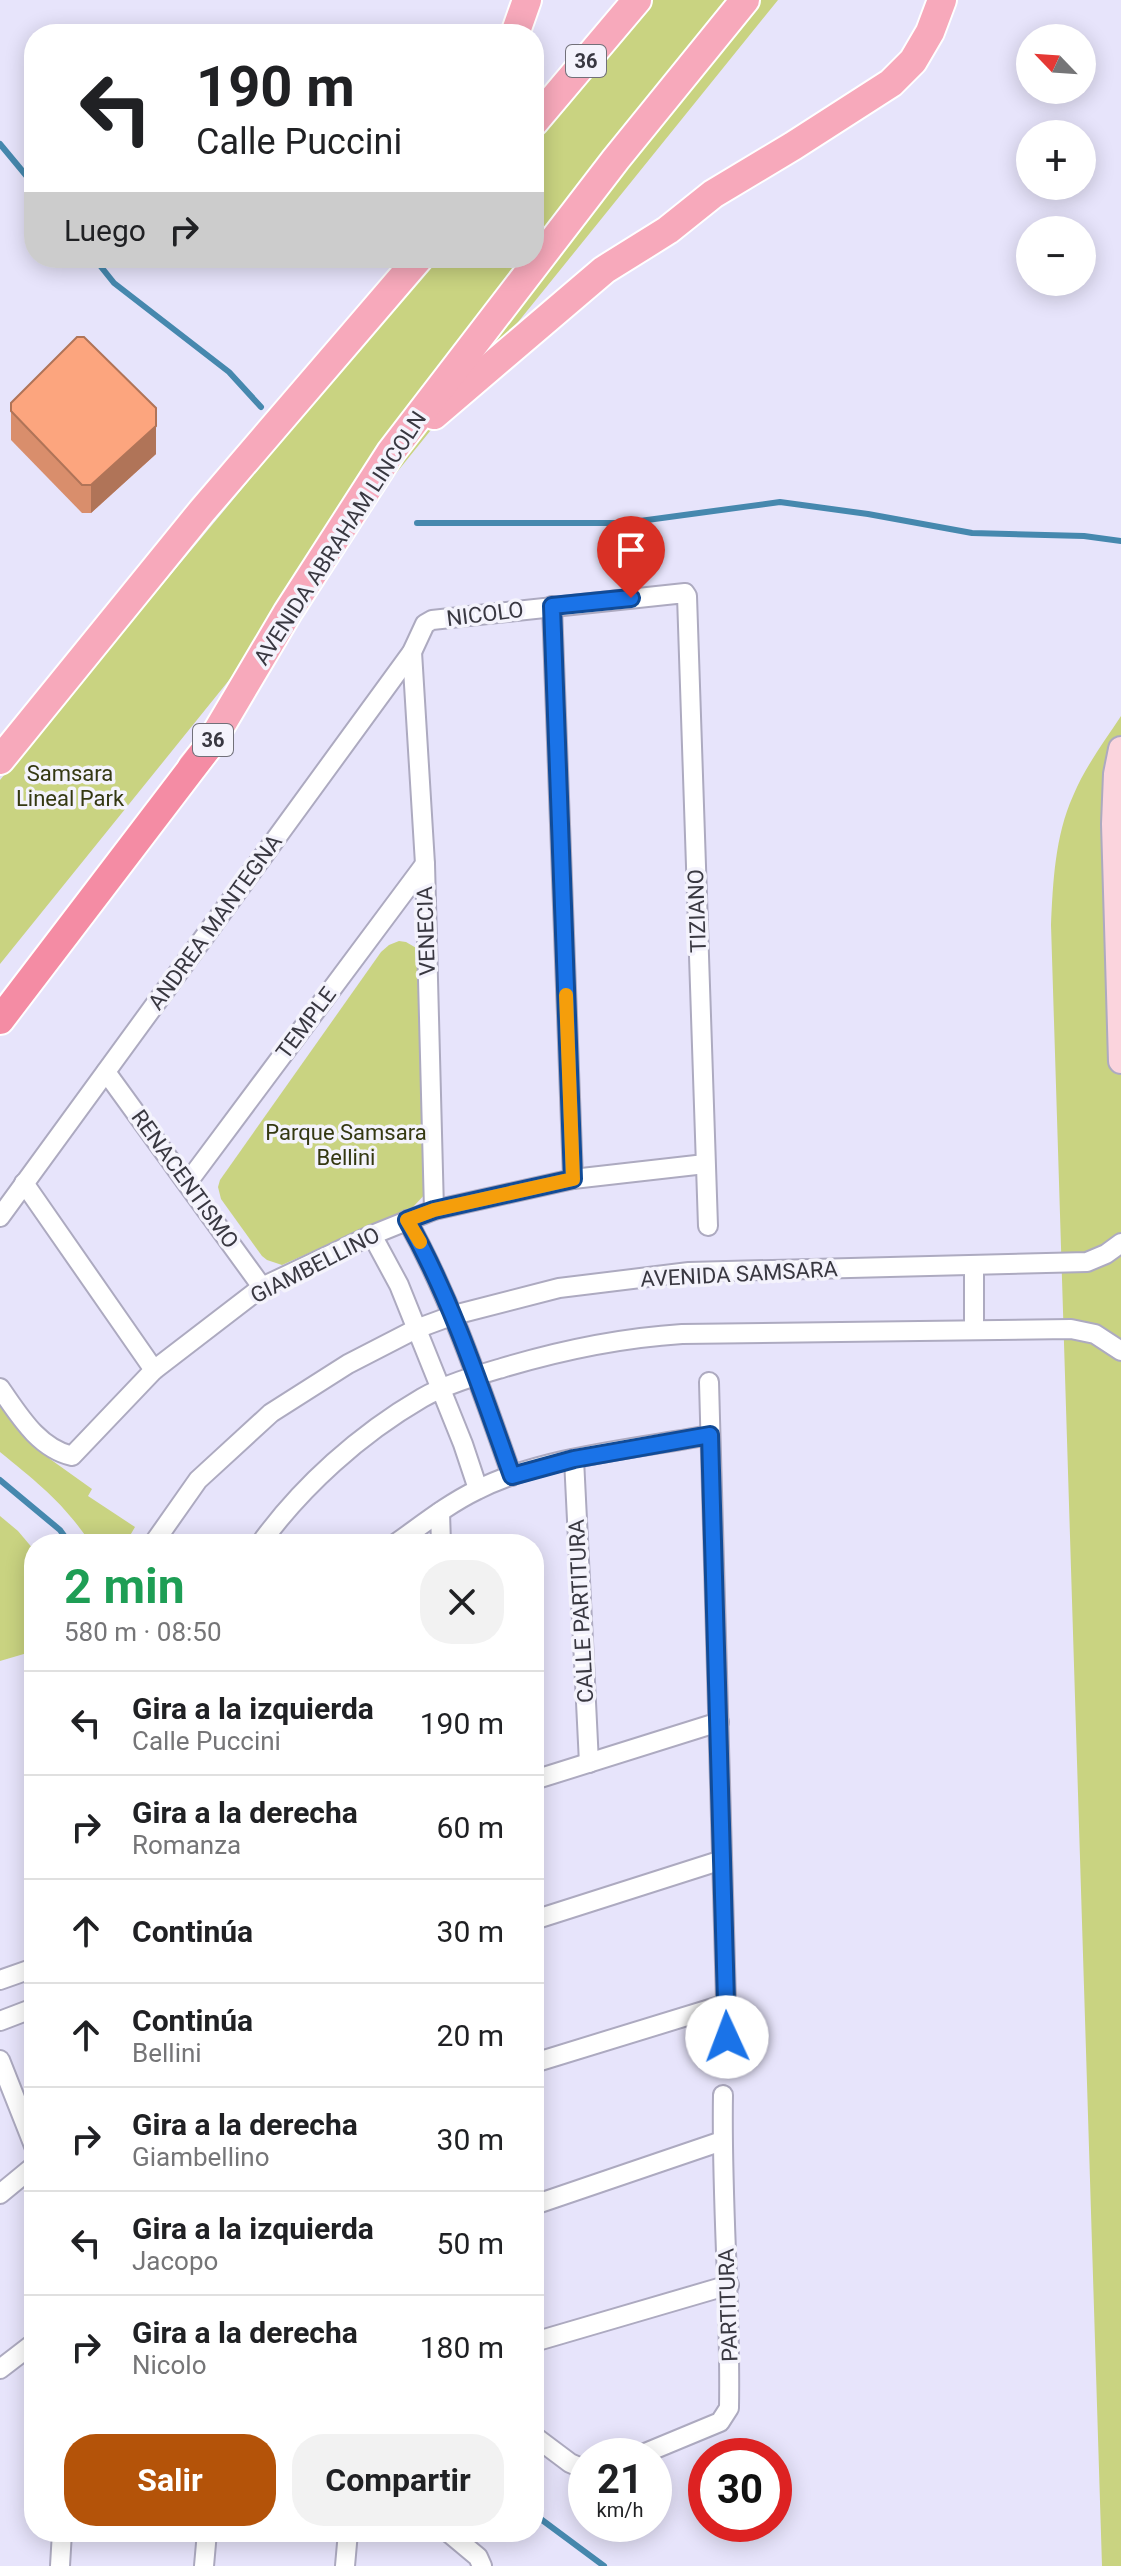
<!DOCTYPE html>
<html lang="es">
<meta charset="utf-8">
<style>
body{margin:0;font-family:Roboto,sans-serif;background:#f2f2f2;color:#202124;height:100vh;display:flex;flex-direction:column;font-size:30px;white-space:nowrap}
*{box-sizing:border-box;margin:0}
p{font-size:26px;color:#757577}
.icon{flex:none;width:44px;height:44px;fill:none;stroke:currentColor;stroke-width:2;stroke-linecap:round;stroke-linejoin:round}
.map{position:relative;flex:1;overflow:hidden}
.details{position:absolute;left:24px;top:1534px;width:520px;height:1008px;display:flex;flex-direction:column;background:#fff;border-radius:32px;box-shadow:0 4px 20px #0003}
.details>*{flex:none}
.guide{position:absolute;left:24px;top:24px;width:520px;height:244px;border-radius:32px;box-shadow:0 4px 20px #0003;background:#fff;color:#202124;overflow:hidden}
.needle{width:52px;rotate:295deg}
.tools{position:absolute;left:1016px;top:24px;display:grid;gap:16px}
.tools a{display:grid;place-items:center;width:80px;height:80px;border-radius:50%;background:#fff;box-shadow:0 4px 20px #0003;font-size:40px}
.speed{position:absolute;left:568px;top:2438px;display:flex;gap:16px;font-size:40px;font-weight:700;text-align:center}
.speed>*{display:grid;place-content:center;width:104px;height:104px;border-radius:50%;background:#fff;box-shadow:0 4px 20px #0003;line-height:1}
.speed small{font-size:20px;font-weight:400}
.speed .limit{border:12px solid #d22;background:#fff;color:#111}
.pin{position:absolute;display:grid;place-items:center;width:68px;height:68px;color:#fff;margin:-82px -34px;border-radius:50% 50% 50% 0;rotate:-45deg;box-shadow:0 0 8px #0007}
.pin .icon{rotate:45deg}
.me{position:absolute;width:88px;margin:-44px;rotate:358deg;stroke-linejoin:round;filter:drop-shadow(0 0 6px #0008)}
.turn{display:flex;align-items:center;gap:28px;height:168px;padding:0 40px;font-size:36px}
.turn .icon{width:104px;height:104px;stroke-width:2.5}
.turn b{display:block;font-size:56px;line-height:68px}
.then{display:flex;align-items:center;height:76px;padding:0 40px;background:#0003;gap:16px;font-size:30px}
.round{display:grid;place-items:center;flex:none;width:84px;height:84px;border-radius:32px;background:#f2f2f2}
.overview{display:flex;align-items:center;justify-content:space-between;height:136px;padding:0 40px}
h1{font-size:48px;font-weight:700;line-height:60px;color:#1e9e55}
.cta{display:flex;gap:16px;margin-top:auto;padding:16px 40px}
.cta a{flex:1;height:92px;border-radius:32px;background:#b45309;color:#fff;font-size:32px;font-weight:700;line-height:92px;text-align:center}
.cta a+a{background:#f2f2f2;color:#202124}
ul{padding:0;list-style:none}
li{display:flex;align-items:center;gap:24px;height:104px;padding:0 40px;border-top:2px solid #e0e0e0}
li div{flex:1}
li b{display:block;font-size:30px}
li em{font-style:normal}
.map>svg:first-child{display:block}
.green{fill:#c9d381}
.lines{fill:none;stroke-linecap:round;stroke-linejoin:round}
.stream{stroke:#4688ae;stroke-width:6}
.minor-casing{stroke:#adaac0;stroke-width:22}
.secondary-casing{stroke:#adaac0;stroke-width:28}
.primary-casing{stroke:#fff;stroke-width:32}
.trunk-casing{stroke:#fff;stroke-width:32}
.minor{stroke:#fff;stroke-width:18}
.secondary{stroke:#fbd4dd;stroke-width:24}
.primary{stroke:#f7a9bb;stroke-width:28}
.trunk{stroke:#f48ca4;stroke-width:28}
.wall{fill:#d98e6c}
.shaded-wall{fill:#b07458}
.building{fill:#fca57e;stroke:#b07458;stroke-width:2}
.route-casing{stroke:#114b97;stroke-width:20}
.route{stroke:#1a73e8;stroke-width:14}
.slow{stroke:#f59e0b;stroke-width:14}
.labels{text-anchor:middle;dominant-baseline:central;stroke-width:7;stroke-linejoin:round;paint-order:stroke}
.shield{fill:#f4f3fc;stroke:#717079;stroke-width:2}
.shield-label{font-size:20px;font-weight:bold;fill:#393841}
.street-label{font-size:22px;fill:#393841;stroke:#f4f3fc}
.park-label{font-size:22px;fill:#343811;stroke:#f4f3fc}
</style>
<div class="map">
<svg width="1121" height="2566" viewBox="0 0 1121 2566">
<rect width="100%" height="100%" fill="#e7e4fb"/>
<g class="green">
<path d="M 649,0 L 778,0 L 0,964 L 0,780 L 434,258 L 534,258 L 534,137 Z"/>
<path d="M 1121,716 L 1121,2566 L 1102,2566 L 1051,925 C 1053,882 1055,836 1073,796 C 1085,767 1104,742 1121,716 Z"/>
<path d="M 399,941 L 406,942 L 418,949 L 428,1191 L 413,1207 L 282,1265 L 267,1260 L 262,1256 L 221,1199 L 218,1187 L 220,1180 L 381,952 L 389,945 Z"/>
<path d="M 0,1394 L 39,1448 L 50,1459 L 92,1489 L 88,1496 L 135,1527 L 125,1544 L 91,1544 C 64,1503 38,1483 0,1452 Z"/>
<path d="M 0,1516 L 18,1531 L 34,1550 L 34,1651 L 0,1661 Z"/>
</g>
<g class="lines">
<g class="stream">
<path d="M 0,144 L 34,185"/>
<path d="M 94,258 L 114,283 L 229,372 L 261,407"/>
<path d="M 417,523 L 625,523 L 780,502 L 868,514 L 972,533 L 1084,536 L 1121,541"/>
<path d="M 0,1480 L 60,1530 L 70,1544"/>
<path d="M 534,2514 L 604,2566"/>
</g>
<defs>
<g id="minor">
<path d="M 552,606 L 573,1179"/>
<path d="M 412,652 L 425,864 L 434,1210"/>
<path d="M 106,1072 L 262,1287"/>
<path d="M 188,1182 L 425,864"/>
<path d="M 24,1183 L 154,1370"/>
<path d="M 0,1217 L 412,652 L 425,624 L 432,620 L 685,593 L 687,596 L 708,1226"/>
<path d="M 407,1220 C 452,1301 481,1389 512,1476"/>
<path d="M 372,1235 L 399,1285 L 463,1444 L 478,1489"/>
<path d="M 974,1329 L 974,1265"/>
<path d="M 709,1382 L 727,2037"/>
<path d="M 0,1388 C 19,1415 38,1448 72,1456 L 154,1370 L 262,1287 L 372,1235 L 434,1210 L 573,1179 L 705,1164"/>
<path d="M 574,1459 L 589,1763"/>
<path d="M 440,1512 L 441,1544"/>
<path d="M 153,1544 L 198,1480 L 271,1413 L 348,1364 L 416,1329 L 454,1315 L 559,1288 L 689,1272 L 1087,1262 L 1106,1254 L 1121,1243"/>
<path d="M 260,1544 C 302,1486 360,1434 422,1398 C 447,1384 475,1376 502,1368 C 562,1350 620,1338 682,1334 L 1071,1329 L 1095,1334 L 1121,1351"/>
<path d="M 395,1544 C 422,1525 448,1504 477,1490 C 541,1457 640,1448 710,1435"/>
<path d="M 534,1780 L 719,1722"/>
<path d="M 534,1920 L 722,1860"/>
<path d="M 0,1980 L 34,1968"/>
<path d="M 0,2021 L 34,2008"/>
<path d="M 0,2060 L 34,2146"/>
<path d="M 534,2063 L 726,2004"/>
<path d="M 0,2194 L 34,2166"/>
<path d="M 534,2205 L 722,2141"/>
<path d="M 534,2342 L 729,2285"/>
<path d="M 0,2369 L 34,2343"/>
<path d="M 534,2436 L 570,2463 L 586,2470"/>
<path d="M 638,2456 L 720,2422 L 729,2408 C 731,2304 721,2200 723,2095"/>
<path d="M 448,2532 L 478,2557 L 482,2566"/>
<path d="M 60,2566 L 62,2532"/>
<path d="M 204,2566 L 207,2532"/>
<path d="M 345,2566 L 348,2532"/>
</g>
<path id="secondary" d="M 1121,749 L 1116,774 L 1114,824 L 1121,1061"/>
<g id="primary">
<path d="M 515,34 L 527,0"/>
<path d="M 534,122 L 637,0"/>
<path d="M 434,415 L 604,270 L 668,230 L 713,194 L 793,146 L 891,83 L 913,61 L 930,32 L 942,0"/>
<path d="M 0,760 L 202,511 L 419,258"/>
<path d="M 192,767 L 208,747 L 288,612 L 391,452 L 616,159 L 745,0"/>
</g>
<path id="trunk" d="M 0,1020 L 208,747"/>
</defs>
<use href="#minor" class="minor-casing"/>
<use href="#secondary" class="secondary-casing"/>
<use href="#primary" class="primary-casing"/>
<use href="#trunk" class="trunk-casing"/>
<use href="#minor" class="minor"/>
<use href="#secondary" class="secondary"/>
<use href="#primary" class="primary"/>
<use href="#trunk" class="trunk"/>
</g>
<path class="wall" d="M 11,403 L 156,454 L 91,513 L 82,513 L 11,440 Z"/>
<path class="shaded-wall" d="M 156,426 L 156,454 L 91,513 L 91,485 Z"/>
<path class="building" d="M 77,337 L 84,337 L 156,408 L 156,426 L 91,485 L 82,485 L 11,411 L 11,403 Z"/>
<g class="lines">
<defs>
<path id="route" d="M 631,598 L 552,606 L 573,1179 L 434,1210 L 407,1220 C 452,1300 481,1389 512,1476 L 574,1459 L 710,1435 L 727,2037"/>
</defs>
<use href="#route" class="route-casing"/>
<use href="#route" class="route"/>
<path class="slow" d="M 420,1242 L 407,1220 L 434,1210 L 573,1179 L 566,995"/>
</g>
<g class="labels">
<g class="shield">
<rect x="566" y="45" width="40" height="32" rx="6"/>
<rect x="193" y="724" width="40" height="32" rx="6"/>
</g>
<g class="shield-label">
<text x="586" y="61">36</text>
<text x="213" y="740">36</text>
</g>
<g class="street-label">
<text transform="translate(340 538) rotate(-57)">AVENIDA ABRAHAM LINCOLN</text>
<text transform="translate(485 614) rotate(-7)">NICOLO</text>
<text transform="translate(697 911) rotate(-92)">TIZIANO</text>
<text transform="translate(215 922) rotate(-54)">ANDREA MANTEGNA</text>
<text transform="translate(426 931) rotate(-92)">VENECIA</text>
<text transform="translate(306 1023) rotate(-53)">TEMPLE</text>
<text transform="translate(185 1179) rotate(54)">RENACENTISMO</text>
<text transform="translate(315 1265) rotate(-27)">GIAMBELLINO</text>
<text transform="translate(739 1274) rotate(-3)">AVENIDA SAMSARA</text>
<text transform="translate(581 1611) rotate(-93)">CALLE PARTITURA</text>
<text transform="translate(728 2305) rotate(-92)">PARTITURA</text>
</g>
<g class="park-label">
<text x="70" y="773">Samsara<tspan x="70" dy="25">Lineal Park</tspan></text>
<text x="346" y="1132">Parque Samsara<tspan x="346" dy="25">Bellini</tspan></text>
</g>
</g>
</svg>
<div class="tools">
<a><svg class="needle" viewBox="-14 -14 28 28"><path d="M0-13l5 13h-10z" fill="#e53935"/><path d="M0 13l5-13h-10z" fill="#757577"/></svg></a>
<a>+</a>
<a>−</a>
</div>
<div class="speed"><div>21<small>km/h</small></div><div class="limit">30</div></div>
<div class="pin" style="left:631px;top:598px;background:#d93025"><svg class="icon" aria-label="arrive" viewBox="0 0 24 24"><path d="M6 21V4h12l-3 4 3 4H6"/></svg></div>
<svg class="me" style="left:727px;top:2037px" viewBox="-20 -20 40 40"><circle r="19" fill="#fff"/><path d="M0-13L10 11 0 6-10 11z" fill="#1a73e8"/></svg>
<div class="guide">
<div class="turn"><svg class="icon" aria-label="left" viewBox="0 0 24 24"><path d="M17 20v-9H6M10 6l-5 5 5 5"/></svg><div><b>190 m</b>Calle Puccini</div></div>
<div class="then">Luego<svg class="icon" aria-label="right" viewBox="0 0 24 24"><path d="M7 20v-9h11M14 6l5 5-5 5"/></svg></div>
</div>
<section class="details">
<div class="overview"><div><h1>2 min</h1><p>580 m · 08:50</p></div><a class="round"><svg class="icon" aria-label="close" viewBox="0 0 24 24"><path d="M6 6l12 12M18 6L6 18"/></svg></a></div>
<ul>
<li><svg class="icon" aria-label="left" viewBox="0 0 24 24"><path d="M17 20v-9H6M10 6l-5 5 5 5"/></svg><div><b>Gira a la izquierda</b><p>Calle Puccini</p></div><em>190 m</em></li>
<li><svg class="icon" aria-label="right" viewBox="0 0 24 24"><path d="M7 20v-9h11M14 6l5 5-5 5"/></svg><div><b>Gira a la derecha</b><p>Romanza</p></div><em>60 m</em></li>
<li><svg class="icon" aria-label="ahead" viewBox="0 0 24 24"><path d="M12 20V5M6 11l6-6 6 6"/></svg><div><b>Continúa</b></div><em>30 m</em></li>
<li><svg class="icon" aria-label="ahead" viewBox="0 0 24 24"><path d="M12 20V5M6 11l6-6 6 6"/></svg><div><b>Continúa</b><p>Bellini</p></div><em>20 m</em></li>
<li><svg class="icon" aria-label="right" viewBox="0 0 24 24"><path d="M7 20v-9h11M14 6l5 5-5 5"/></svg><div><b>Gira a la derecha</b><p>Giambellino</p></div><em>30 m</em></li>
<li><svg class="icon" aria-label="left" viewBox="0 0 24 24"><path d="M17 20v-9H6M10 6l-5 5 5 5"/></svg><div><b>Gira a la izquierda</b><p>Jacopo</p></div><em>50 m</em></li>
<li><svg class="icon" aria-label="right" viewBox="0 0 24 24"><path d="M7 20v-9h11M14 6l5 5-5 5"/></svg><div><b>Gira a la derecha</b><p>Nicolo</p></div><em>180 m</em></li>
</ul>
<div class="cta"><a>Salir</a><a>Compartir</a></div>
</section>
</div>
